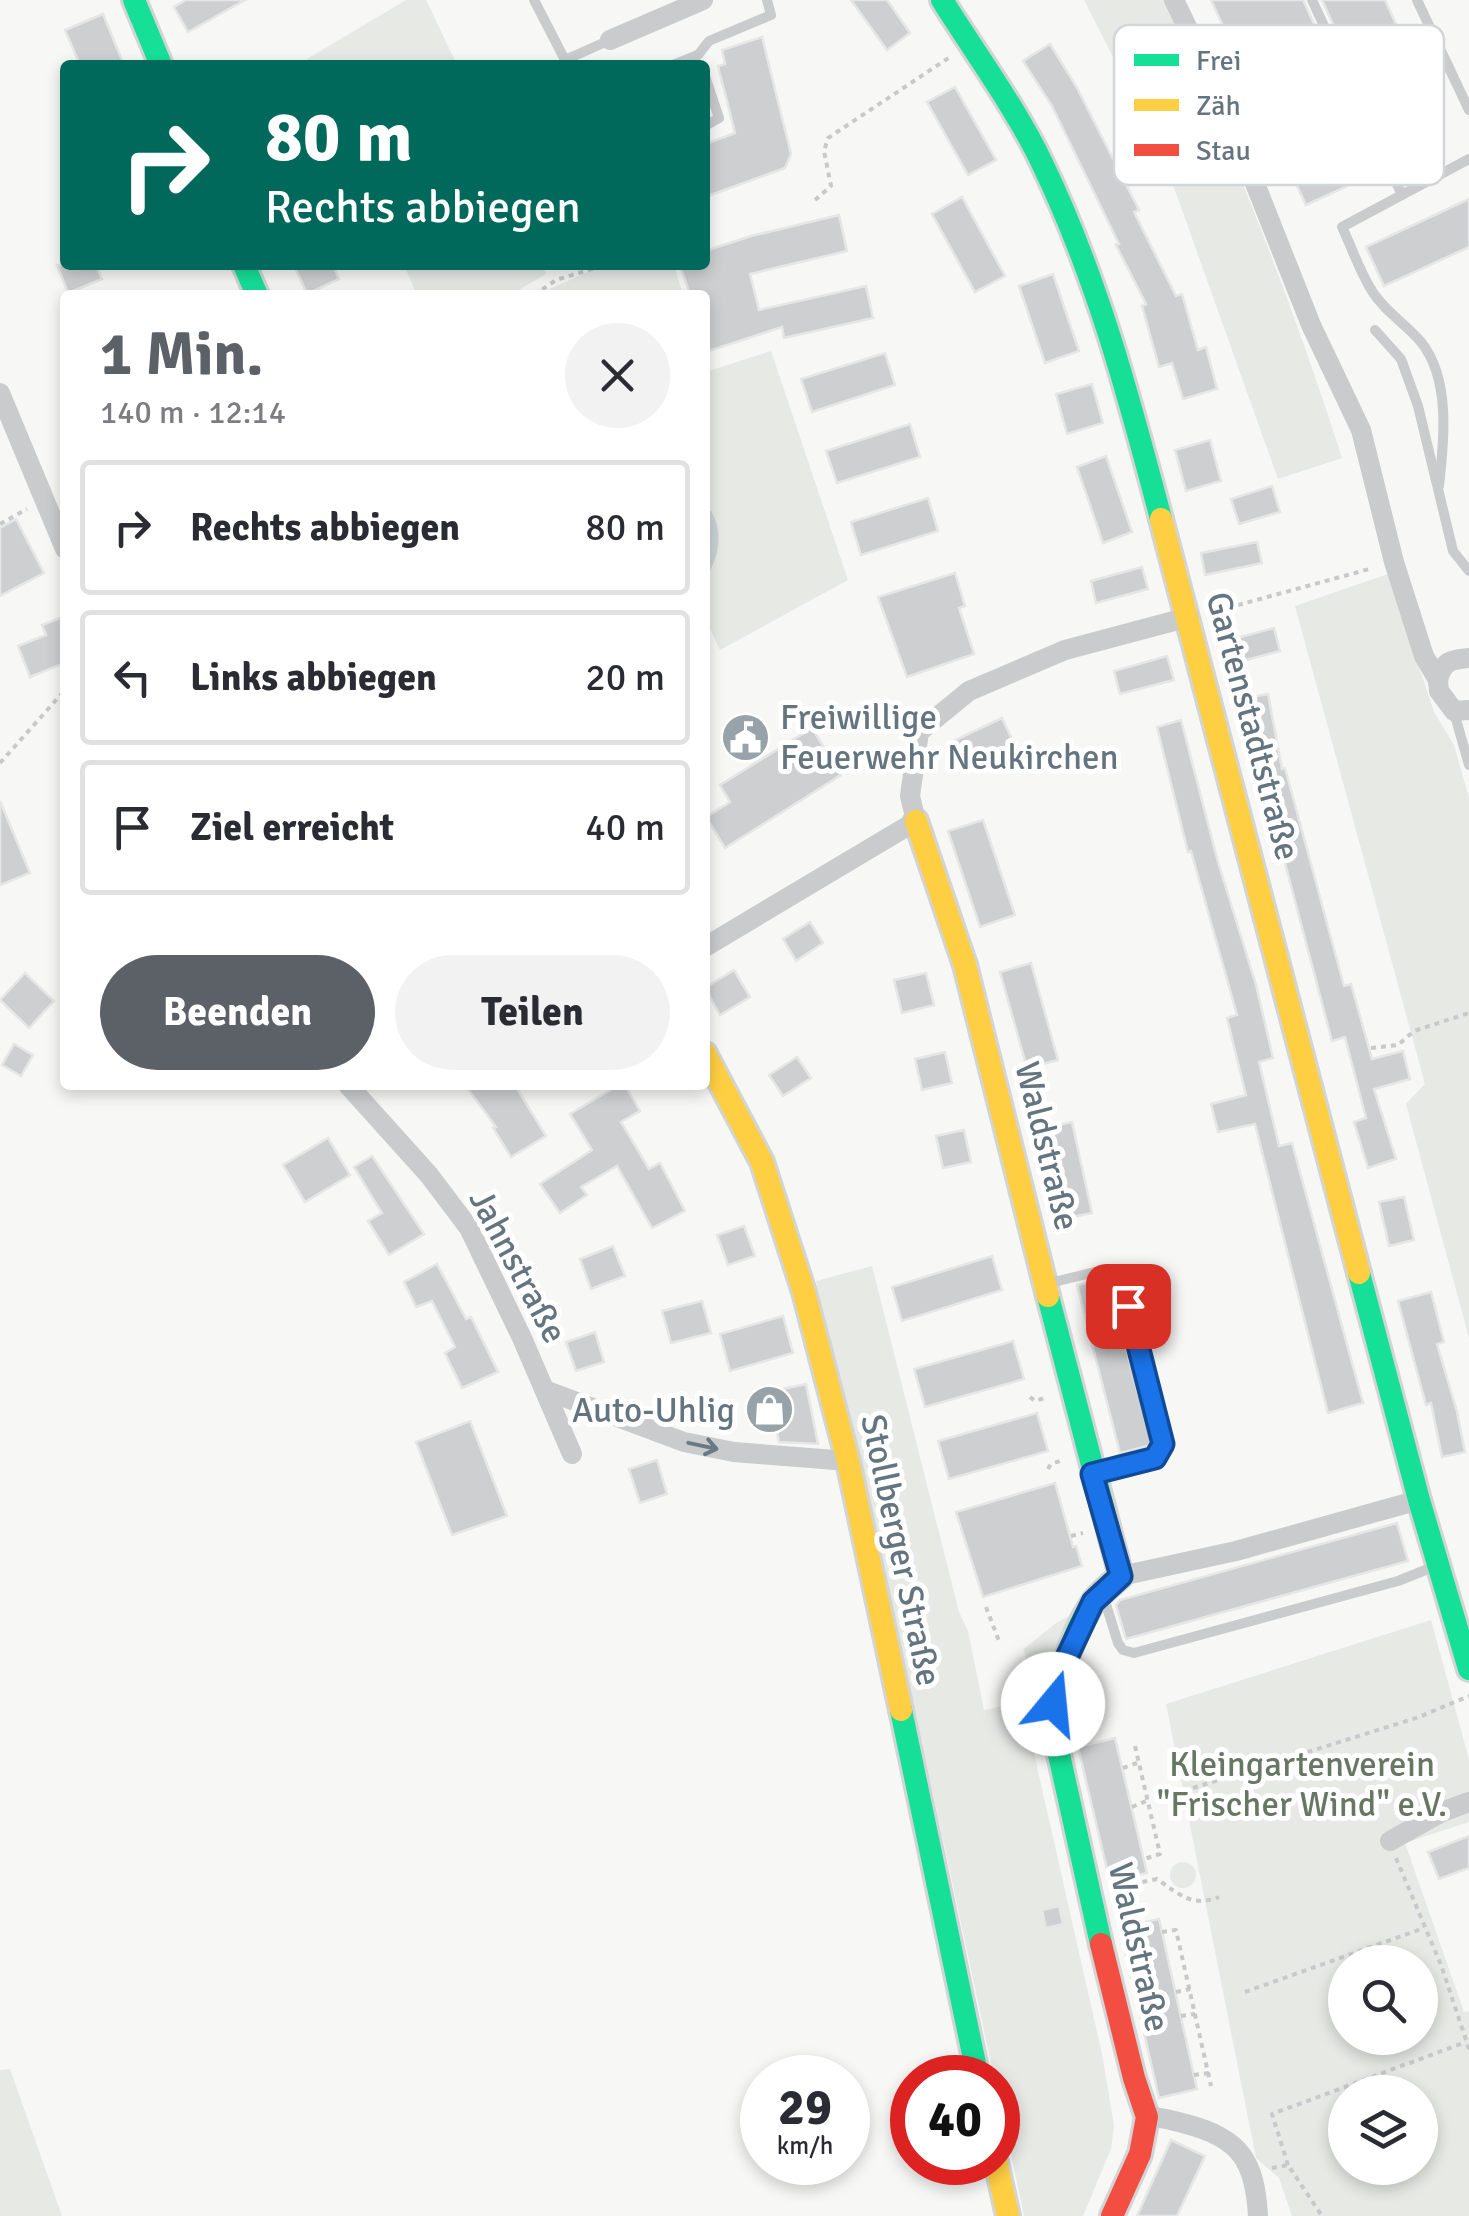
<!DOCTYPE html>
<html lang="de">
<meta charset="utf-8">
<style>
body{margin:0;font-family:Signika,sans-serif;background:#f2f2f3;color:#2b2b33;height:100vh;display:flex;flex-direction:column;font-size:38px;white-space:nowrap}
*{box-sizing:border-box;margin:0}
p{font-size:32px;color:#7c7c81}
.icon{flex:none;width:55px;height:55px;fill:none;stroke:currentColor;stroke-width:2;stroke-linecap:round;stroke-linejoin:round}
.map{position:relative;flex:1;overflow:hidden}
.details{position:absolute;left:60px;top:290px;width:650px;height:800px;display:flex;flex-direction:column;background:#fff;border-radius:10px;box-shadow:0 5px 15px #0003}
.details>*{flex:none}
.top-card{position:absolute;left:60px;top:60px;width:650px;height:210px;border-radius:10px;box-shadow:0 5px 15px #0003;background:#00695c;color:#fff;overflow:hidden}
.buttons{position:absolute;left:1328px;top:1945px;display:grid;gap:20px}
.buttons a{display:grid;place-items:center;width:110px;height:110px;border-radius:50%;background:#fff;box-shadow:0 5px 15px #0003;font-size:50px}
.speed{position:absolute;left:740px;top:2055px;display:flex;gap:20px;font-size:50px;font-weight:700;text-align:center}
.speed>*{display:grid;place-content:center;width:130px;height:130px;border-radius:50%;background:#fff;box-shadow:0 5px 15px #0003;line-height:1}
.speed small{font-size:25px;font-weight:400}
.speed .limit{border:15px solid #d22;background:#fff;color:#111}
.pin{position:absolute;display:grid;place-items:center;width:85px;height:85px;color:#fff;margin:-42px;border-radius:20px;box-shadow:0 5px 15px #0006}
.me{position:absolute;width:110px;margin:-55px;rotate:17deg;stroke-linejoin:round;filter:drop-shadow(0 0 8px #0008)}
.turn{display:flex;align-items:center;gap:35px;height:210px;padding:0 40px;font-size:45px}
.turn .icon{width:130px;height:130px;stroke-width:2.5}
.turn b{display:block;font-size:70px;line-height:85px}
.round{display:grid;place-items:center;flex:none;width:105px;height:105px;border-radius:52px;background:#f2f2f3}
.overview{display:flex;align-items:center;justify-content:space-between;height:170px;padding:0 40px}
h1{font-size:60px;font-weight:700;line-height:75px;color:#5c6168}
.button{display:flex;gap:20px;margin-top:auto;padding:20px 40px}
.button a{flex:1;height:115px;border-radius:60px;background:#5c6168;color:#fff;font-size:40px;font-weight:700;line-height:115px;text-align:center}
.button a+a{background:#f2f2f3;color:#2b2b33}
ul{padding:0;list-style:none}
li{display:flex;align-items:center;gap:30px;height:135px;margin:0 20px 15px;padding:0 20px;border:5px solid #e1e1e2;border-radius:10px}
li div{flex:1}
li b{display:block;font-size:38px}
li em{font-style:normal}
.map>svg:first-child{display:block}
.green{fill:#e6e9e4;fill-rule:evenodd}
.water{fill:#cad3d5}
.building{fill:#cecfd0;stroke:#e6e6e6;stroke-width:2.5}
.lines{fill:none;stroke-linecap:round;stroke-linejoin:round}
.fast-casing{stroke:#d3d4d4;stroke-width:28}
.slow-casing{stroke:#d3d4d4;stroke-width:28}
.jam-casing{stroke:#d3d4d4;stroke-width:28}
.path{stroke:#c7c9ca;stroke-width:4;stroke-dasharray:5 5;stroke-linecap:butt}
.lane{stroke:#cacbcc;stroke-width:10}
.street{stroke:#cacbcc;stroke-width:20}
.fast{stroke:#16e098;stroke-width:22}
.slow{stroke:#ffcf43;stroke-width:22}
.jam{stroke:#f24e42;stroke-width:22}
.oneway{stroke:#6a7983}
.route-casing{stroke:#114b97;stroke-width:25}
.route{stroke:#1a73e8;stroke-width:18}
.labels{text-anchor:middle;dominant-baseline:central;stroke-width:10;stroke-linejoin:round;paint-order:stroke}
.poi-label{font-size:35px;fill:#65757f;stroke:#fff;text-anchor:start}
.street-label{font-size:35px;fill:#65757f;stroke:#fff}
.park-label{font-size:35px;fill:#687763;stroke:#fff}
.key{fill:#fff;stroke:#d1d6d9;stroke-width:2.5}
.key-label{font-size:28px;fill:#65757f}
</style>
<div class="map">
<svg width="1469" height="2216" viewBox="0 0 1469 2216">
<rect width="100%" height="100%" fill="#f7f7f6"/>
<g class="green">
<path d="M 406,0 L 426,0 L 457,65 L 310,65 L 307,59 Z"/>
<path d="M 1084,0 L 1164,0 C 1232,150 1292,301 1342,458 L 1278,479 L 1161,151 Z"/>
<path d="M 404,265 L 542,265 L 546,274 L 510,295 L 417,295 Z"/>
<path d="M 603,265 L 674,265 L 683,295 L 553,295 L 550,289 Z"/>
<path d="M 771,351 L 848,580 L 720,650 L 705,618 L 711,511 L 705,511 L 705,362 L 709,371 Z"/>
<path d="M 1388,574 L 1434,712 L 1454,745 L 1469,798 L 1469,1338 L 1406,1104 L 1425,1084 L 1295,606 Z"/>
<path d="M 872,1266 L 959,1612 L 968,1631 L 984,1710 L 1035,1700 L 1024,1649 L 1056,1623 L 1080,1611 L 1045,1706 L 1031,1708 L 1033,1749 L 1102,2054 L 1114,2126 L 1111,2149 L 1083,2216 L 1024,2216 L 998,2093 L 998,2078 L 994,2077 L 869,1495 L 816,1281 Z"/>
<path d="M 1431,1620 L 1469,1759 L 1469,1822 L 1405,1843 L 1464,2012 L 1469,2011 L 1469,2216 L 1292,2216 L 1279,2178 L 1256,2158 L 1166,1704 ZM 1345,1962 L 1420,1962 L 1420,2038 L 1345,2038 ZM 1345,2092 L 1420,2092 L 1420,2168 L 1345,2168 Z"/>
<circle cx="1183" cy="1875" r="13"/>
<path d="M 10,2069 L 62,2216 L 0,2216 L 0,2070 Z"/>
</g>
<path class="water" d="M 705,511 L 711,511 C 724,534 719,556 706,578 Z"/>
<g class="building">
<path d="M 186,0 L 245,0 L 188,32 L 174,7 Z"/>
<path d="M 851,0 L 887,0 L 910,33 L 887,50 Z"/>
<path d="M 1211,0 L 1303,0 L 1359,122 L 1354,125 L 1376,173 L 1306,205 Z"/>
<path d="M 1322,0 L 1385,0 L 1441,123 L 1405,139 L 1391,108 L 1375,115 Z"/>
<path d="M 103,14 L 124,65 L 80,65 L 65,30 Z"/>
<path d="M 762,37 L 791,154 L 785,168 L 705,197 L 705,144 L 735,133 L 718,66 L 725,64 L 722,50 Z"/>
<path d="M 1050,44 L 1076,86 L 1139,210 L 1134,212 L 1176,296 L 1182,294 L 1198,350 L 1206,347 L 1217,389 L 1183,399 L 1172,363 L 1159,367 L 1142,306 L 1146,304 L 1116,245 L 1119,244 L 1052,106 L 1023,61 Z"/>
<path d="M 955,87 L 996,160 L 968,175 L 927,102 Z"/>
<path d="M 962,197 L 1005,276 L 975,292 L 932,214 Z"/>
<path d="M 1469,199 L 1469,247 L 1384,286 L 1366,247 Z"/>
<path d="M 839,215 L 847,251 L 750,274 L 759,310 L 866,286 L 873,318 L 784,338 L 782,327 L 709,351 L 705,338 L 705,295 L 690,295 L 680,265 L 705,265 L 705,251 L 751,236 Z"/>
<path d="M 57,265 L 96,265 L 102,279 L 68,293 Z"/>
<path d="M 294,265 L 333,265 L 339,279 L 307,294 Z"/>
<path d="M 1053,274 L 1079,351 L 1045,363 L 1019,286 Z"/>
<path d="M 885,353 L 895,385 L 812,412 L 801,379 Z"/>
<path d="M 1092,384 L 1103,423 L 1067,434 L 1056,394 Z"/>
<path d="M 910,424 L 920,457 L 837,483 L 826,451 Z"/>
<path d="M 1210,440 L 1221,481 L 1186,491 L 1175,450 Z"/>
<path d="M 1106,456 L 1132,532 L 1103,543 L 1077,467 Z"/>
<path d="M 1272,486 L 1280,512 L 1239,524 L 1231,499 Z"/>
<path d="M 928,498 L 938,531 L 861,555 L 851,522 Z"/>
<path d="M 16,519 L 44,573 L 0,596 L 0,528 Z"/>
<path d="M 1257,542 L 1262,563 L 1205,575 L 1201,553 Z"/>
<path d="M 1142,567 L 1148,589 L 1096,603 L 1091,581 Z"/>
<path d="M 955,573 L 965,606 L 959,608 L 974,654 L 907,677 L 878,597 Z"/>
<path d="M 65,616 L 65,663 L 30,677 L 18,646 L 46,635 L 42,625 Z"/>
<path d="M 1274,628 L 1280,651 L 1232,664 L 1226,641 Z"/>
<path d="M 1167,656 L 1174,680 L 1120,694 L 1114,671 Z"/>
<path d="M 1268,694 L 1282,769 L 1285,768 L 1344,986 L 1351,984 L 1372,1059 L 1403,1051 L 1410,1079 L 1374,1089 L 1396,1159 L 1368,1168 L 1354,1122 L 1366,1118 L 1345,1037 L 1332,1041 L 1258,761 L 1247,698 Z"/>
<path d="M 1002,718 L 1015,746 L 960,772 L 947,744 Z"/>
<path d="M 1181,720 L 1218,862 L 1256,985 L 1273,1058 L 1259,1062 L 1279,1146 L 1292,1143 L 1363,1403 L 1328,1413 L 1255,1124 L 1218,1132 L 1211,1104 L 1246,1095 L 1227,1018 L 1237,1015 L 1191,851 L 1188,852 L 1157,727 Z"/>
<path d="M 812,728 L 841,775 L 725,848 L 706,817 L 730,802 L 720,785 Z"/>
<path d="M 0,801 L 30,873 L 0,885 Z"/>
<path d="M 983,820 L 1015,915 L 980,927 L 948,831 Z"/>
<path d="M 810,922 L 823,943 L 796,961 L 783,939 Z"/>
<path d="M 1031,963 L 1058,1060 L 1027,1068 L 1000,972 Z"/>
<path d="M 734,970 L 750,997 L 720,1015 L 705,988 Z"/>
<path d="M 25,973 L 54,1001 L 29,1028 L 0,1000 Z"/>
<path d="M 926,973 L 934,1005 L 902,1013 L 894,980 Z"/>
<path d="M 14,1044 L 33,1055 L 21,1076 L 2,1065 Z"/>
<path d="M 945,1052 L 952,1083 L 922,1090 L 915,1059 Z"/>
<path d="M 797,1057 L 811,1078 L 783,1096 L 769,1075 Z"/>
<path d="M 465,1085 L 515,1085 L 546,1136 L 511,1157 L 493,1128 L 496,1127 Z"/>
<path d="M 619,1085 L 625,1085 L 640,1111 L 621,1122 L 649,1169 L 660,1163 L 685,1211 L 652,1228 L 617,1166 L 581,1187 L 587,1195 L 560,1213 L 540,1184 L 592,1150 L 570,1114 Z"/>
<path d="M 1072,1122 L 1092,1213 L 1059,1220 L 1040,1129 Z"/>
<path d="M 964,1130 L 971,1162 L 943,1168 L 936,1136 Z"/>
<path d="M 328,1138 L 350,1175 L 305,1202 L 283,1165 Z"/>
<path d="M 372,1156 L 424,1234 L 389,1255 L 368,1221 L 382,1213 L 354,1167 Z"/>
<path d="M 1404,1197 L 1414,1240 L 1389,1246 L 1379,1202 Z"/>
<path d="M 744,1226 L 755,1256 L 728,1265 L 717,1235 Z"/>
<path d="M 613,1246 L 625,1276 L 591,1289 L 580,1259 Z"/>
<path d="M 992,1256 L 1002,1290 L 902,1321 L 892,1287 Z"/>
<path d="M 437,1264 L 466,1319 L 471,1317 L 498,1372 L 462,1388 L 445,1353 L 455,1347 L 432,1301 L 416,1307 L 404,1282 Z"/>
<path d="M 1107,1278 L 1152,1445 L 1120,1453 L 1077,1285 Z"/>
<path d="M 1431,1292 L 1444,1342 L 1437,1344 L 1457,1412 L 1465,1452 L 1442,1457 L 1431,1403 L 1426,1405 L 1398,1301 Z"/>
<path d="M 702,1301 L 711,1333 L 671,1343 L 662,1311 Z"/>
<path d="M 783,1316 L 793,1353 L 730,1371 L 720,1334 Z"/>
<path d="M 595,1332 L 604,1362 L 576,1371 L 566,1342 Z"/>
<path d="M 1013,1341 L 1024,1379 L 925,1407 L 914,1369 Z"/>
<path d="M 806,1384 L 818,1444 L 779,1442 L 769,1392 Z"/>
<path d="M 1037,1413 L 1048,1451 L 949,1479 L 938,1441 Z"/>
<path d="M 470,1421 L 507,1516 L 452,1535 L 416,1442 Z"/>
<path d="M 657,1460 L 667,1494 L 640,1503 L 629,1469 Z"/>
<path d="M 1055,1483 L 1073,1547 L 1076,1546 L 1082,1566 L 983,1597 L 956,1512 Z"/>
<path d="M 1397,1523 L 1408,1561 L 1126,1639 L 1116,1605 L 1120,1600 Z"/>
<path d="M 1115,1738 L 1147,1873 L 1110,1882 L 1078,1747 Z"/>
<path d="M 1469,1836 L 1469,1868 L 1439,1879 L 1428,1852 Z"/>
<path d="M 1059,1906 L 1063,1924 L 1046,1928 L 1042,1910 Z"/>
<path d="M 1159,1919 L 1197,2089 L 1159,2098 L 1120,1928 Z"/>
<path d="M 1171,2140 L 1205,2156 L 1177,2216 L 1137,2216 Z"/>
</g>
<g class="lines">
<defs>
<g id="fast">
<path d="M 134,0 L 161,65"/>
<path d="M 942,0 C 974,51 1017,110 1042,163 C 1097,277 1129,397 1161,519"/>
<path d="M 244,265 L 257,295"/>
<path d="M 1359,1273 L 1419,1500 L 1469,1669"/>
<path d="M 1048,1296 L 1121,1576 C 1112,1584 1099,1593 1092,1604 C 1070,1637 1053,1692 1054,1732 L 1101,1944"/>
<path d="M 901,1710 L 978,2078"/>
</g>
<g id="slow">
<path d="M 1161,519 L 1359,1273"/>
<path d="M 916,821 L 965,965 L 1048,1296"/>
<path d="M 705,1054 L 762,1162 L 804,1292 L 848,1461 L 901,1710"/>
<path d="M 996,2162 L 1008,2216"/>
</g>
<path id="jam" d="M 1101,1944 L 1134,2078 L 1147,2117 L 1140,2154 L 1112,2216"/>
</defs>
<use href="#fast" class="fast-casing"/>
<use href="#slow" class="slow-casing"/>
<use href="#jam" class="jam-casing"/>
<g class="path">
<path d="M 815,200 L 831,186 L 824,151 L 828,138 L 950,57"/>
<path d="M 534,295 L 556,280 L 605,265"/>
<path d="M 0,524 L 27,509"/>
<path d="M 1209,613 L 1373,568"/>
<path d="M 0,763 L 65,690"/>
<path d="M 1371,1048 L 1398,1045 L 1414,1031 L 1469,1013"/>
<path d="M 1030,1397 L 1035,1401 L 1048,1397"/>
<path d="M 1048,1469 L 1051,1464 L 1063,1460"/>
<path d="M 1071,1536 L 1083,1533"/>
<path d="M 986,1607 L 999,1641"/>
<path d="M 1008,1697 L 1030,1696"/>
<path d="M 1135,1746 L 1160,1854 L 1144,1859"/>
<path d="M 1123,1768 L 1137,1763"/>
<path d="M 1193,1788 L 1419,1717 L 1469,1696"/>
<path d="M 1132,1807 L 1146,1801"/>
<path d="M 1396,1858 L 1441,1965 L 1469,2049"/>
<path d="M 1113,1888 L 1157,1879 C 1179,1894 1192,1908 1219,1897"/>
<path d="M 1162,1932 L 1176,1930 L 1211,2086"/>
<path d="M 1176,1992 L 1190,1989"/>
<path d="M 1245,1992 L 1424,1928"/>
<path d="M 1181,2016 L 1195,2014"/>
<path d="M 1194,2075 L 1209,2073"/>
<path d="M 1288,2165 L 1272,2114 L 1466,2042"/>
<path d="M 1272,2168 L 1288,2165 L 1322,2216"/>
</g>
<g class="lane">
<path d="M 534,0 L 565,60 L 610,40"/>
<path d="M 1312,0 L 1402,195"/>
<path d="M 1417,0 L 1469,110"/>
<path d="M 673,65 L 698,55 L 709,41 L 771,15 L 767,0"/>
<path d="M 705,76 L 719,118 L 705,126"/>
<path d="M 1375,330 L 1401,359 L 1418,406 L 1453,551 L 1469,571"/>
<path d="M 1439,486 C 1444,442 1451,379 1421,342 C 1406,324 1385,312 1372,291 C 1360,272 1352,248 1342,227 L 1469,159"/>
<path d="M 1454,712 L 1469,765"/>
<path d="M 1046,1284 L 1107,1269 L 1120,1272 L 1163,1444 L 1155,1458 L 1093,1474"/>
<path d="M 1104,1598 L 1118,1643 L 1123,1650 L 1134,1653 L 1398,1581 L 1438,1565"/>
</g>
<g class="street">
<path d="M 1174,0 L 1220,95 L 1311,325 L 1361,430 L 1394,562 L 1424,656 L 1438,680 L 1439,691 L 1454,711 L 1469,710"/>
<path d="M 610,40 L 703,0"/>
<path d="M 0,393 L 65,549"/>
<path d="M 1438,680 C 1443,661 1450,660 1469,658"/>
<path d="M 705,947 L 916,821 L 910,796 L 919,732 L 969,691 L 1065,650 L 1189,617"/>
<path d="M 348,1085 L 429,1175 L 469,1228 L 522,1338 L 572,1454"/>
<path d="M 545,1390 L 684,1442 L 734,1452 L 848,1461"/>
<path d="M 1121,1576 L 1236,1551 L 1419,1500"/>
<path d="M 1390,1841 L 1442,1812 L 1469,1802"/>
<path d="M 1147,2117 C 1161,2116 1173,2121 1186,2124 C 1241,2138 1255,2162 1258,2216"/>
</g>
<use href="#fast" class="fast"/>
<use href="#slow" class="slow"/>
<use href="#jam" class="jam"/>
</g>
<defs><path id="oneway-shaft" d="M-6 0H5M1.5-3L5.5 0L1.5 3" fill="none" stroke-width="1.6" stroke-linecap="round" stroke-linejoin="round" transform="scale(2.5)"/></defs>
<use class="oneway" href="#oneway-shaft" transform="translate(703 1446) rotate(12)"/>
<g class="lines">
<defs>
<path id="route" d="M 1053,1704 L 1068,1655 L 1093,1602 L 1121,1576 L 1092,1474 L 1155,1458 L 1163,1444 L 1128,1306"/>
</defs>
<use href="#route" class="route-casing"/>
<use href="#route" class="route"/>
</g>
<defs>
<symbol id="civic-disc" viewBox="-11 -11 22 22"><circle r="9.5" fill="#98a2a9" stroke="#fff"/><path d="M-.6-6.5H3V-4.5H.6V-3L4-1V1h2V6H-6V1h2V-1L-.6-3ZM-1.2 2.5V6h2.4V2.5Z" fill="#fff"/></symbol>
<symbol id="shop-disc" viewBox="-11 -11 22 22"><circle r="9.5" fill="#98a2a9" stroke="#fff"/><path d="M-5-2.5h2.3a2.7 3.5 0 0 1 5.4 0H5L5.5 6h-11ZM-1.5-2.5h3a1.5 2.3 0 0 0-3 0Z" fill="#fff"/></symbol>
</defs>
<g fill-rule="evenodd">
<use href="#civic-disc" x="718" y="710" width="55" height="55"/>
<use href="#shop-disc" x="742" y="1382" width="55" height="55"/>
</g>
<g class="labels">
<g class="poi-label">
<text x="780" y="717">Freiwillige<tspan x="780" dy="40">Feuerwehr Neukirchen</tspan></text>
<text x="735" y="1410" text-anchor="end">Auto-Uhlig</text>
</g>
<g class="street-label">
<text transform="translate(1253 726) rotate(75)">Gartenstadtstraße</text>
<text transform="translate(1047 1146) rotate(76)">Waldstraße</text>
<text transform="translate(518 1266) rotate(62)">Jahnstraße</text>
<text transform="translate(901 1550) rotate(78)">Stollberger Straße</text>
<text transform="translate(1139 1947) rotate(77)">Waldstraße</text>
</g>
<g class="park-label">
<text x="1302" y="1764">Kleingartenverein<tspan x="1302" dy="40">"Frischer Wind" e.V.</tspan></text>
</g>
</g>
<rect x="1114" y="25" width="330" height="160" rx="15" class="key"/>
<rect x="1134" y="54" width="45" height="12" fill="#16e098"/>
<rect x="1134" y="99" width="45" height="12" fill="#ffcf43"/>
<rect x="1134" y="144" width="45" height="12" fill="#f24e42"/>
<g class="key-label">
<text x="1196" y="70">Frei</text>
<text x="1196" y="115">Zäh</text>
<text x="1196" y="160">Stau</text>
</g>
</svg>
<div class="buttons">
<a><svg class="icon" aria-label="search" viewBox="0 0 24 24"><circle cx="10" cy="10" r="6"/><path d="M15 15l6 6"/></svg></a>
<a><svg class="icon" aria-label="layers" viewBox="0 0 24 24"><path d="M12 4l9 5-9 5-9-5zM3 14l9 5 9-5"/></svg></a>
</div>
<div class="speed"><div>29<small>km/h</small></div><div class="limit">40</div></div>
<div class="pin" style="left:1128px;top:1306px;background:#d93025"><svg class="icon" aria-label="arrive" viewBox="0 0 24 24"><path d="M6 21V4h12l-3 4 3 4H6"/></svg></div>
<svg class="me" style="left:1053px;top:1704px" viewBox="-20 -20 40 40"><circle r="19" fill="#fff"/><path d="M0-13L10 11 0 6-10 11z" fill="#1a73e8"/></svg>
<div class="top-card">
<div class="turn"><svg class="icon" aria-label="right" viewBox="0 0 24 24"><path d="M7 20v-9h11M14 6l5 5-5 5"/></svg><div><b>80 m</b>Rechts abbiegen</div></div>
</div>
<section class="details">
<div class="overview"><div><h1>1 Min.</h1><p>140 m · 12:14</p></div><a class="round"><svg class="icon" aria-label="close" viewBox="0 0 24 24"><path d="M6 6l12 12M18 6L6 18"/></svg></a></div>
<ul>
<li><svg class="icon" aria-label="right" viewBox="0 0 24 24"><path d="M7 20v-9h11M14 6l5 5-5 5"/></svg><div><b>Rechts abbiegen</b></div><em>80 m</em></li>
<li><svg class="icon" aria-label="left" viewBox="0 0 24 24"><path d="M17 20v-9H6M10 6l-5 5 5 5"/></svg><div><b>Links abbiegen</b></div><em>20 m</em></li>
<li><svg class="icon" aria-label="arrive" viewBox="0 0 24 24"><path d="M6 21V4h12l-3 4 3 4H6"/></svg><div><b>Ziel erreicht</b></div><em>40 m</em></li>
</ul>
<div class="button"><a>Beenden</a><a>Teilen</a></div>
</section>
</div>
